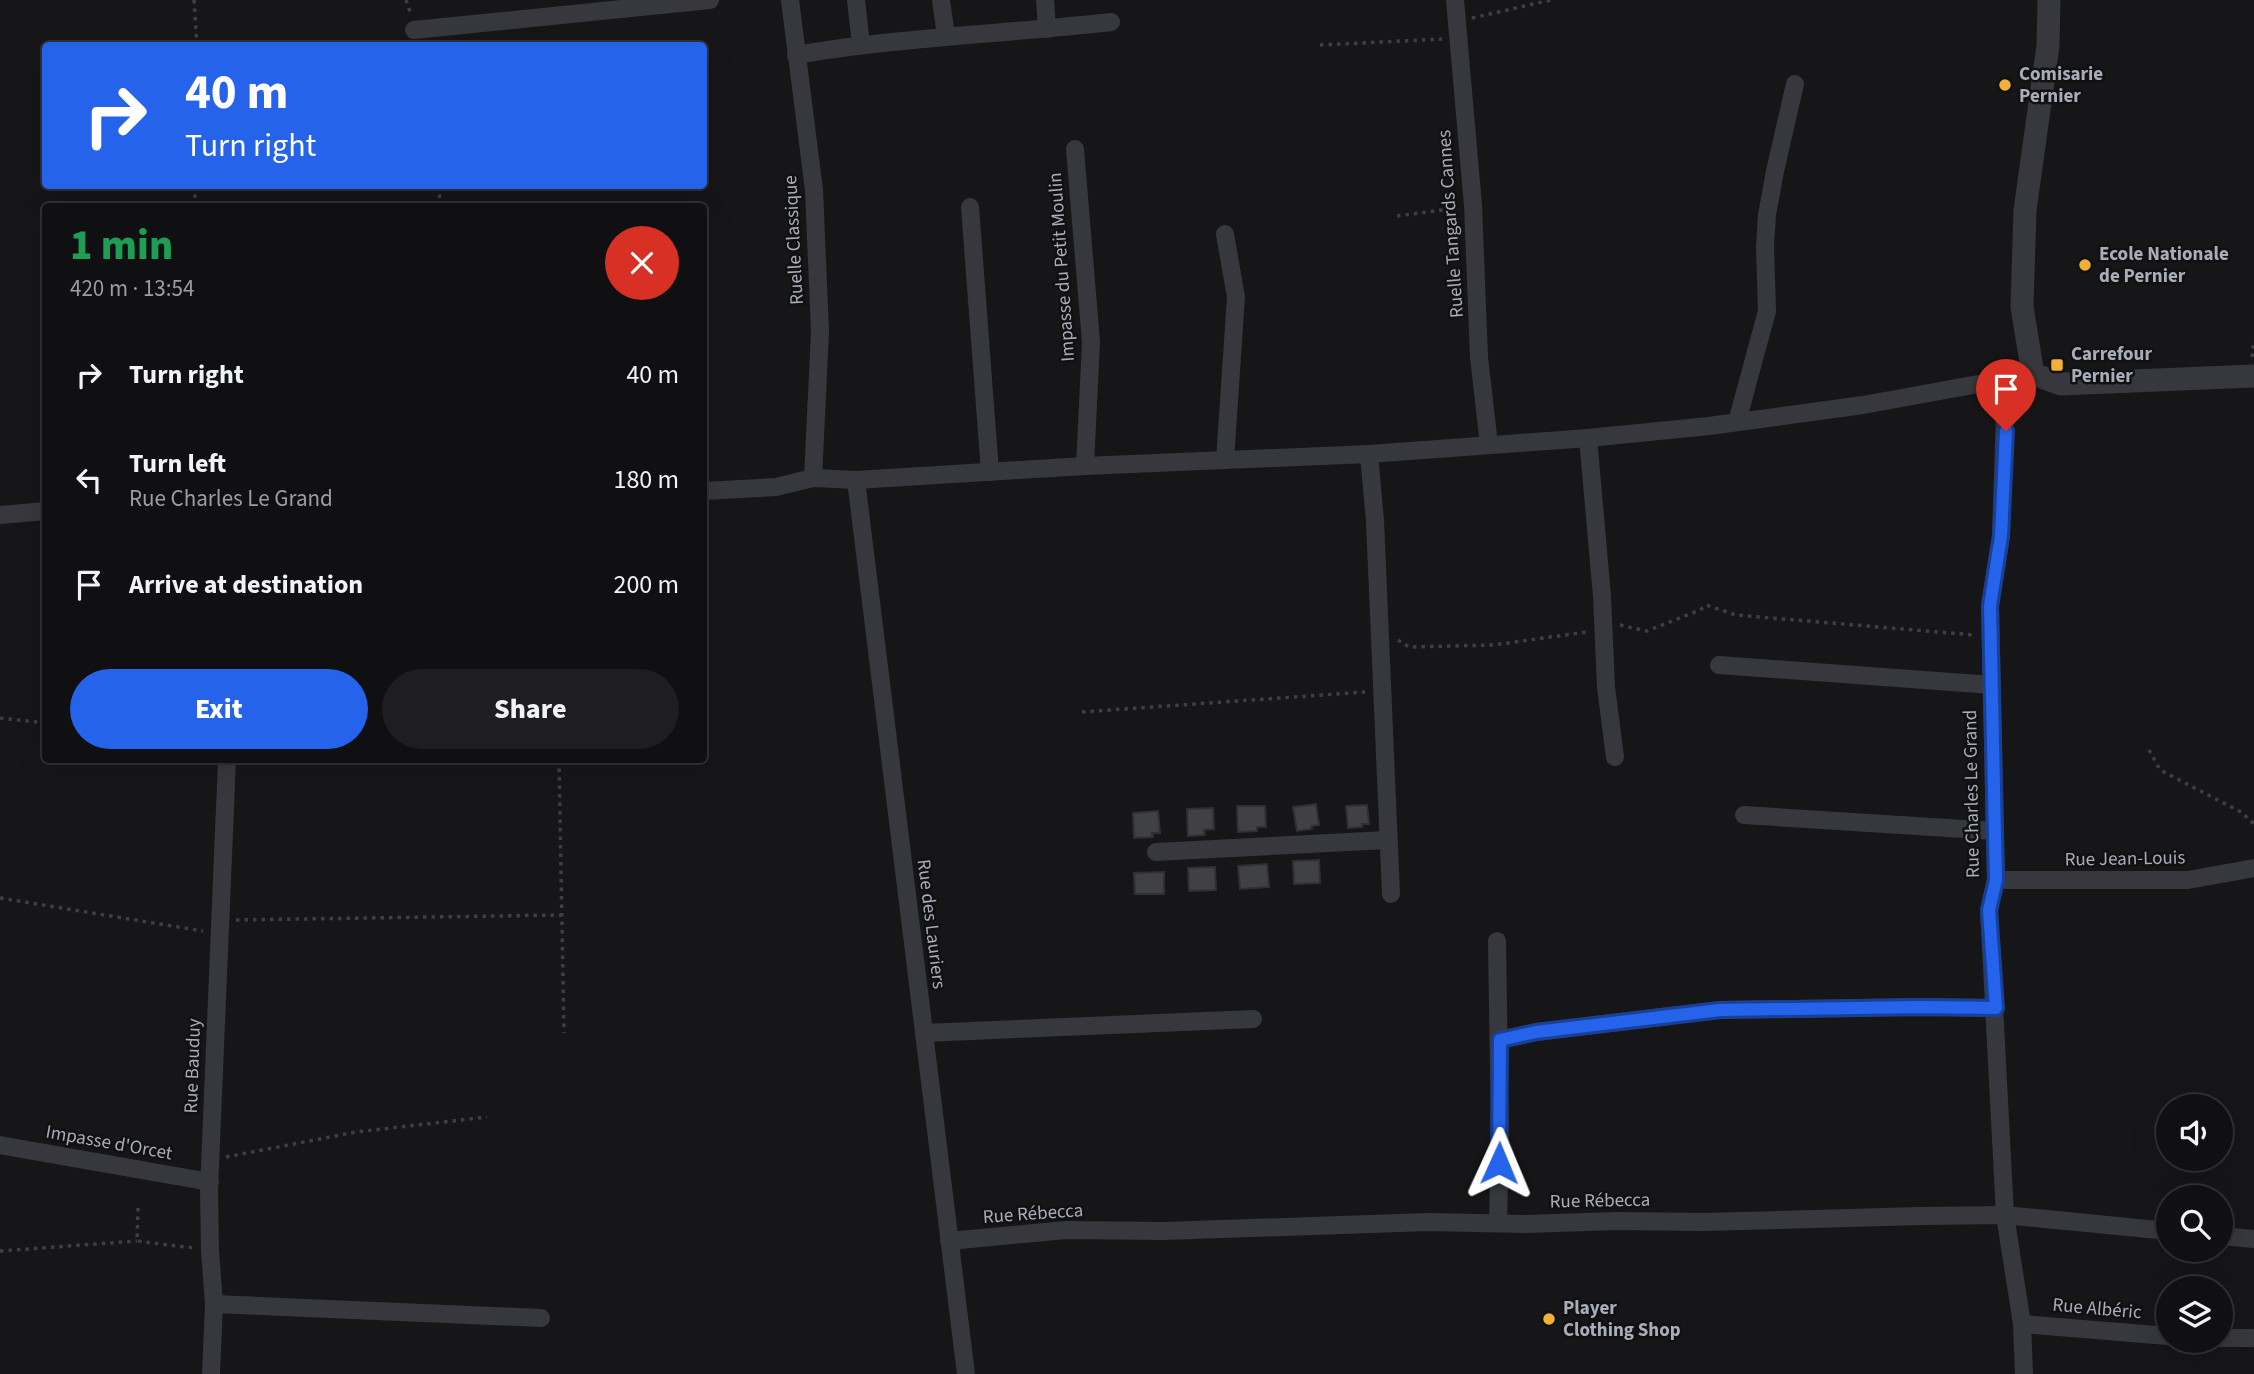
<!DOCTYPE html>
<meta charset="utf-8">
<style>
body{margin:0;font-family:"Source Sans 3",sans-serif;background:#1e1e20;color:#f1f3f6;height:100vh;display:flex;flex-direction:column;font-size:26px;white-space:nowrap}
*{box-sizing:border-box;margin:0}
p{font-size:23px;color:#9c9d9f}
.icon{flex:none;width:38px;height:38px;fill:none;stroke:currentColor;stroke-width:2;stroke-linecap:round;stroke-linejoin:round}
.map{position:relative;flex:1;overflow:hidden}
.panel{position:absolute;left:42px;top:203px;width:665px;height:560px;display:flex;flex-direction:column;background:#101012;border-radius:7px;box-shadow:0 7px 28px #0002,0 0 0 2px #303032}
.panel>*{flex:none}
.hud{position:absolute;left:42px;top:42px;width:665px;height:147px;border-radius:7px;box-shadow:0 7px 28px #0002,0 0 0 2px #303032;background:#2563eb;color:#fff;overflow:hidden}
.tools{position:absolute;left:2156px;top:1094px;display:grid;gap:14px}
.tools a{display:grid;place-items:center;width:77px;height:77px;border-radius:50%;background:#101012;box-shadow:0 7px 28px #0002,0 0 0 2px #303032;font-size:35px}
.pin{position:absolute;display:grid;place-items:center;width:60px;height:60px;color:#fff;margin:-72px -30px;border-radius:50% 50% 50% 0;rotate:-45deg;box-shadow:0 0 7px #0007}
.pin .icon{rotate:45deg}
.me{position:absolute;width:77px;margin:-38px;rotate:1deg;stroke-linejoin:round;filter:drop-shadow(0 0 5px #0008)}
.turn{display:flex;align-items:center;gap:24px;height:147px;padding:0 28px;font-size:32px}
.turn .icon{width:91px;height:91px;stroke-width:2.5}
.turn b{display:block;font-size:49px;line-height:60px}
.round{display:grid;place-items:center;flex:none;width:74px;height:74px;border-radius:37px;background:#1e1e20}
.head{display:flex;align-items:center;justify-content:space-between;height:119px;padding:0 28px}
h1{font-size:42px;font-weight:800;line-height:52px;color:#1e9e55}
.primary-button{display:flex;gap:14px;margin-top:auto;padding:14px 28px}
.primary-button a{flex:1;height:80px;border-radius:42px;background:#2563eb;color:#fff;font-size:28px;font-weight:800;line-height:80px;text-align:center}
.primary-button a+a{background:#1e1e20;color:#f1f3f6}
ul{padding:0;list-style:none}
li{display:flex;align-items:center;gap:21px;height:105px;padding:0 28px}
li div{flex:1}
li b{display:block;font-size:26px}
li em{font-style:normal}
.map>svg:first-child{display:block}
.building{fill:#404145;stroke:#303034;stroke-width:2}
.lines{fill:none;stroke-linecap:round;stroke-linejoin:round}
.path{stroke:#3d3f44;stroke-width:3.5;stroke-dasharray:3.5 5;stroke-linecap:butt}
.minor{stroke:#37383d;stroke-width:18}
.tertiary{stroke:#37383d;stroke-width:23}
.route-casing{stroke:#184099;stroke-width:18}
.route{stroke:#2563eb;stroke-width:12}
.poi-dot{fill:#f2b134;stroke:#111113;stroke-width:2.5}
.labels{text-anchor:middle;dominant-baseline:central;stroke-width:5;stroke-linejoin:round;paint-order:stroke}
.poi-label{font-size:19px;font-weight:bold;fill:#a8adb8;stroke:#111113;text-anchor:start}
.street-label{font-size:19px;fill:#a8adb8;stroke:#111113}
</style>
<div class="map">
<svg width="2254" height="1374" viewBox="0 0 2254 1374">
<rect width="100%" height="100%" fill="#161618"/>
<g class="building">
<path d="M 1316,804 L 1319,825 L 1311,826 L 1312,829 L 1297,831 L 1293,807 Z"/>
<path d="M 1367,805 L 1369,824 L 1362,824 L 1362,827 L 1348,828 L 1346,806 Z"/>
<path d="M 1237,806 L 1265,806 L 1266,827 L 1257,827 L 1257,831 L 1238,832 Z"/>
<path d="M 1213,808 L 1214,829 L 1204,830 L 1205,835 L 1188,836 L 1187,809 Z"/>
<path d="M 1158,811 L 1160,833 L 1152,833 L 1153,837 L 1134,838 L 1133,813 Z"/>
<path d="M 1319,860 L 1320,883 L 1294,884 L 1293,861 Z"/>
<path d="M 1267,864 L 1269,887 L 1240,889 L 1238,866 Z"/>
<path d="M 1215,867 L 1216,890 L 1189,891 L 1188,868 Z"/>
<path d="M 1164,872 L 1164,894 L 1135,894 L 1134,873 Z"/>
</g>
<g class="lines">
<g class="path">
<path d="M 194,0 L 197,46"/>
<path d="M 406,0 L 410,12"/>
<path d="M 1472,18 L 1551,0"/>
<path d="M 1320,45 L 1442,39"/>
<path d="M 438,186 L 441,206"/>
<path d="M 192,206 L 198,186"/>
<path d="M 1397,216 L 1457,208"/>
<path d="M 2252,357 L 2254,340"/>
<path d="M 1620,625 L 1647,631 L 1700,610 L 1706,605 L 1736,615 L 1974,635"/>
<path d="M 1398,640 L 1409,647 L 1493,645 L 1587,632"/>
<path d="M 1082,712 L 1365,692"/>
<path d="M 0,718 L 46,723"/>
<path d="M 2149,750 L 2160,770 L 2241,812 L 2254,824"/>
<path d="M 559,760 L 564,1033"/>
<path d="M 0,898 L 203,931"/>
<path d="M 236,920 L 561,915"/>
<path d="M 226,1157 L 356,1132 L 487,1117"/>
<path d="M 138,1208 L 137,1241 L 194,1248"/>
<path d="M 0,1251 L 137,1241"/>
</g>
<g class="minor">
<path d="M 790,0 L 814,190 L 820,332 L 813,478"/>
<path d="M 856,0 L 861,45"/>
<path d="M 941,0 L 946,36"/>
<path d="M 1045,0 L 1047,29"/>
<path d="M 1455,0 L 1473,205 L 1479,357 L 1489,445"/>
<path d="M 414,30 L 710,0"/>
<path d="M 796,55 C 900,37 1006,34 1111,22"/>
<path d="M 1075,149 L 1091,342 L 1085,466"/>
<path d="M 970,207 L 990,472"/>
<path d="M 1225,234 L 1236,297 L 1225,460"/>
<path d="M 2006,379 L 2001,536 L 1990,606 L 1996,880 L 1989,910 L 2005,1215 L 2022,1324 L 2024,1374"/>
<path d="M 1737,422 L 1767,311 L 1765,246 L 1767,215 L 1775,171 L 1795,84"/>
<path d="M 1588,438 L 1602,596 L 1606,687 L 1615,757"/>
<path d="M 1369,454 L 1375,521 L 1391,894"/>
<path d="M 856,480 L 966,1374"/>
<path d="M 704,491 L 776,487 L 813,478 L 856,480 L 1085,466 L 1369,454 L 1588,438 L 1709,426 L 1863,405 L 2033,374"/>
<path d="M 0,515 L 46,511"/>
<path d="M 1719,665 L 1992,685"/>
<path d="M 1744,815 L 1995,831"/>
<path d="M 1156,852 L 1387,840"/>
<path d="M 1996,880 L 2188,880 L 2254,868"/>
<path d="M 1497,941 L 1500,1138 L 1498,1223"/>
<path d="M 924,1033 L 1253,1019"/>
<path d="M 1500,1040 L 1536,1032 L 1720,1010 L 1920,1007 L 1996,1008"/>
<path d="M 0,1145 L 210,1182"/>
<path d="M 2221,1236 L 2254,1239"/>
<path d="M 949,1241 L 1066,1230 L 1164,1231 L 1428,1222 L 1525,1224 L 1616,1221 L 1705,1222 L 1920,1216 L 2005,1215 L 2168,1231"/>
<path d="M 214,1304 L 541,1318"/>
<path d="M 2022,1324 L 2168,1336"/>
<path d="M 2221,1338 L 2254,1338"/>
<path d="M 211,1374 L 214,1304 L 210,1250 L 209,1190 L 227,760"/>
</g>
<path class="tertiary" d="M 2049,0 L 2048,46 L 2025,210 L 2022,307 L 2033,374 L 2061,384 L 2254,376"/>
</g>
<g class="lines">
<defs>
<path id="route" d="M 1499,1163 L 1500,1040 L 1536,1032 L 1720,1010 L 1920,1007 L 1996,1008 L 1989,910 L 1996,880 L 1990,606 L 2001,536 L 2006,431"/>
</defs>
<use href="#route" class="route-casing"/>
<use href="#route" class="route"/>
</g>
<g class="poi-dot">
<circle cx="2005" cy="85" r="7"/>
<circle cx="2085" cy="265" r="7"/>
<rect x="2050" y="358" width="14" height="14" rx="3.5"/>
<circle cx="1549" cy="1319" r="7"/>
</g>
<g class="labels">
<g class="poi-label">
<text x="2019" y="74">Comisarie<tspan x="2019" dy="22">Pernier</tspan></text>
<text x="2099" y="254">Ecole Nationale<tspan x="2099" dy="22">de Pernier</tspan></text>
<text x="2071" y="354">Carrefour<tspan x="2071" dy="22">Pernier</tspan></text>
<text x="1563" y="1308">Player<tspan x="1563" dy="22">Clothing Shop</tspan></text>
</g>
<g class="street-label">
<text transform="translate(1451 224) rotate(-94)">Ruelle Tangards Cannes</text>
<text transform="translate(794 240) rotate(-93)">Ruelle Classique</text>
<text transform="translate(1062 267) rotate(-94)">Impasse du Petit Moulin</text>
<text transform="translate(1972 794) rotate(-91)">Rue Charles Le Grand</text>
<text transform="translate(2125 859) rotate(-1)">Rue Jean-Louis</text>
<text transform="translate(931 924) rotate(83)">Rue des Lauriers</text>
<text transform="translate(193 1066) rotate(-88)">Rue Bauduy</text>
<text transform="translate(109 1143) rotate(10)">Impasse d'Orcet</text>
<text transform="translate(1600 1201) rotate(-1)">Rue Rébecca</text>
<text transform="translate(1033 1214) rotate(-4)">Rue Rébecca</text>
<text transform="translate(2097 1309) rotate(5)">Rue Albéric</text>
</g>
</g>
</svg>
<div class="tools">
<a><svg class="icon" aria-label="sound" viewBox="0 0 24 24"><path d="M4 9h4l5-4v14l-5-4H4zM17 9q2 3 0 6"/></svg></a>
<a><svg class="icon" aria-label="search" viewBox="0 0 24 24"><circle cx="10" cy="10" r="6"/><path d="M15 15l6 6"/></svg></a>
<a><svg class="icon" aria-label="layers" viewBox="0 0 24 24"><path d="M12 4l9 5-9 5-9-5zM3 14l9 5 9-5"/></svg></a>
</div>
<div class="pin" style="left:2006px;top:431px;background:#d93025"><svg class="icon" aria-label="arrive" viewBox="0 0 24 24"><path d="M6 21V4h12l-3 4 3 4H6"/></svg></div>
<svg class="me" style="left:1499px;top:1163px" viewBox="-20 -20 40 40"><path d="M0-17L14 15 0 8-14 15z" fill="#2563eb" stroke="#fff" stroke-width="4"/></svg>
<div class="hud">
<div class="turn"><svg class="icon" aria-label="right" viewBox="0 0 24 24"><path d="M7 20v-9h11M14 6l5 5-5 5"/></svg><div><b>40 m</b>Turn right</div></div>
</div>
<section class="panel">
<div class="head"><div><h1>1 min</h1><p>420 m · 13:54</p></div><a class="round" style="background:#d93025;color:#fff"><svg class="icon" aria-label="close" viewBox="0 0 24 24"><path d="M6 6l12 12M18 6L6 18"/></svg></a></div>
<ul>
<li><svg class="icon" aria-label="right" viewBox="0 0 24 24"><path d="M7 20v-9h11M14 6l5 5-5 5"/></svg><div><b>Turn right</b></div><em>40 m</em></li>
<li><svg class="icon" aria-label="left" viewBox="0 0 24 24"><path d="M17 20v-9H6M10 6l-5 5 5 5"/></svg><div><b>Turn left</b><p>Rue Charles Le Grand</p></div><em>180 m</em></li>
<li><svg class="icon" aria-label="arrive" viewBox="0 0 24 24"><path d="M6 21V4h12l-3 4 3 4H6"/></svg><div><b>Arrive at destination</b></div><em>200 m</em></li>
</ul>
<div class="primary-button"><a>Exit</a><a>Share</a></div>
</section>
</div>
